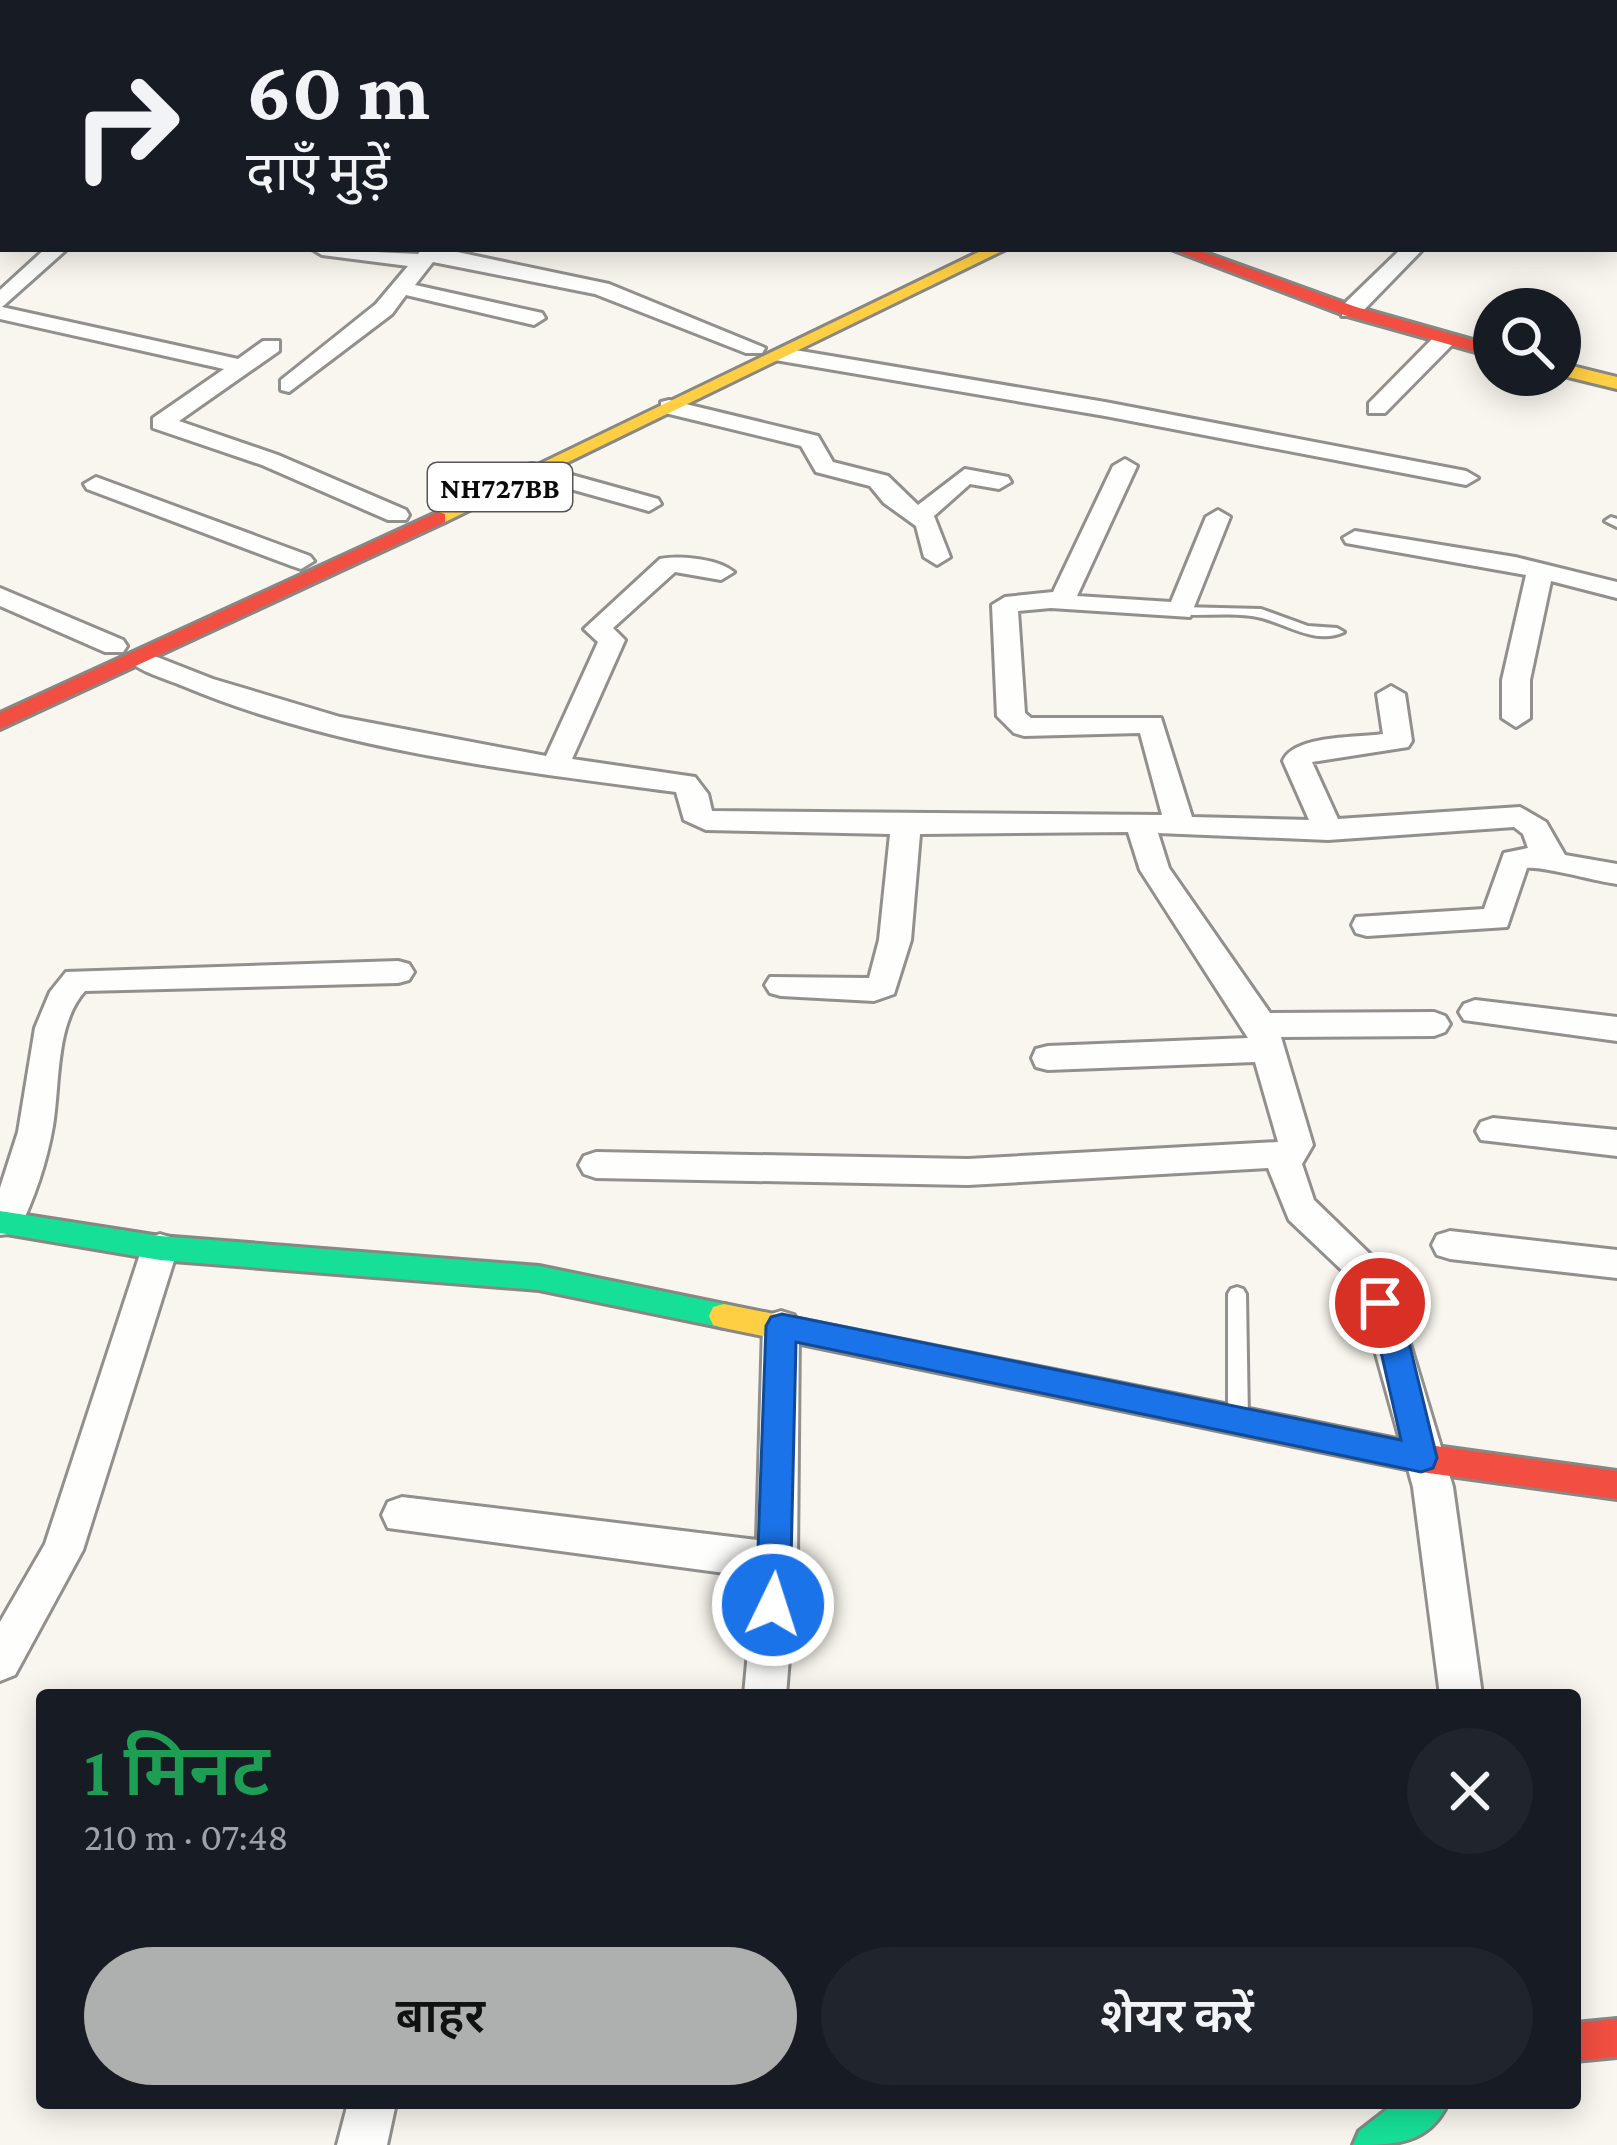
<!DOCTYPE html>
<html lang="hi">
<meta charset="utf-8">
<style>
body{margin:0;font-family:"Crimson Pro","Noto Sans Devanagari",serif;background:#20242c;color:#f1f3f6;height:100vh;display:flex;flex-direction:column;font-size:45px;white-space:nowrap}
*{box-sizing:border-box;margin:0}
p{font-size:39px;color:#9ea1a6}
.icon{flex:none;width:66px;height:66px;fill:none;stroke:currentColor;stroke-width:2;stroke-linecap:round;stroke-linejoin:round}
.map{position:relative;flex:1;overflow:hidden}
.drawer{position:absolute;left:36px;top:1689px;width:1545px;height:420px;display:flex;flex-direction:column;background:#171b24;border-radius:12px;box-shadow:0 6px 30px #0003}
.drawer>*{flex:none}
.hud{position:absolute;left:0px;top:0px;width:1617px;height:252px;box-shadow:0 6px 30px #0003;background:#171b24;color:#f1f3f6;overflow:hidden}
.fabs{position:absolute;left:1473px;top:288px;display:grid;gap:24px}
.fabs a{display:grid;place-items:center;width:108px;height:108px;border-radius:50%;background:#171b24;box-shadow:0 6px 30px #0003;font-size:60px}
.pin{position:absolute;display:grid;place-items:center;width:102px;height:102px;color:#fff;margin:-51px;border:6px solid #fff;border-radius:50%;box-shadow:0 3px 12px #0007}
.me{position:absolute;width:132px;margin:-66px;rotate:4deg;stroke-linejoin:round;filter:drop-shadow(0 0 9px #0008)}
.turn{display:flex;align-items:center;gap:42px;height:252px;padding:0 48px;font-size:54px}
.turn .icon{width:156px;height:156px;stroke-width:2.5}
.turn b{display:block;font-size:84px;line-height:102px}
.round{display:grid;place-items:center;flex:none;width:126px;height:126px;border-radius:63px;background:#20242c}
.overview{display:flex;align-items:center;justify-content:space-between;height:204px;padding:0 48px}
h1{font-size:72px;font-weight:600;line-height:90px;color:#1e9e55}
.primary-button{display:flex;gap:24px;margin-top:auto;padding:24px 48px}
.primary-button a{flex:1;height:138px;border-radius:72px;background:#aeb0b0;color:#111;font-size:48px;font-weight:600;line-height:138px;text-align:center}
.primary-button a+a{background:#20242c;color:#f1f3f6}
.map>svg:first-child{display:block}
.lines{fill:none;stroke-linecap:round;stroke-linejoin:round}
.lane-casing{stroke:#91908d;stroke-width:6}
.street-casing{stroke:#91908d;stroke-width:6}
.fast-casing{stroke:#888783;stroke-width:6}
.slow-casing{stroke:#888783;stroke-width:6}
.jam-casing{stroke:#888783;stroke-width:6}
.lane{fill:#fefefc;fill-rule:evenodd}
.street{fill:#fefefc;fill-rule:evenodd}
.fast{fill:#16e098;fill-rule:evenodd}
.slow{fill:#ffcf43;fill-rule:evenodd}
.jam{fill:#f24e42;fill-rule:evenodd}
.route{fill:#1a73e8;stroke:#114b97;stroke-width:3}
.labels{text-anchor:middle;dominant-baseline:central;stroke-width:12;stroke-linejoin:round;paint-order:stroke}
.shield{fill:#fff;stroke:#545454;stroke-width:3}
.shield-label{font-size:30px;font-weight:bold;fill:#0a0a0a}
</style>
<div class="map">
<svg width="1617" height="2145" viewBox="0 0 1617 2145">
<rect width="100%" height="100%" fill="#f8f6ee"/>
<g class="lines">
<defs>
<g id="lane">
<path d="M 806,0 L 829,0 L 837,3 L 814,3 Z"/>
<path d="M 845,0 L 854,0 L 852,3 L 843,3 Z"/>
<path d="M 1001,0 L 1009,0 L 1007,3 L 999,3 Z"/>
<path d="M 1611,517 L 1617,519 L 1617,527 L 1605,521 Z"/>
<path d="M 1181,607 L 1261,609 L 1308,626 L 1337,628 L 1344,632 C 1317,645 1288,625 1262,618 C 1235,611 1204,617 1176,614 L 1174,611 Z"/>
<path d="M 1237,1287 L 1243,1289 L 1246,1294 L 1248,1421 L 1245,1427 L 1238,1429 L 1231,1427 L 1228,1421 L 1228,1294 L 1231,1289 Z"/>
</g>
<g id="street">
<path d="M 0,0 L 17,0 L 3,3 L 3,7 Z"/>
<path d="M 303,0 L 341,0 L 343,3 L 305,3 Z"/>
<path d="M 1076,0 L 1115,0 L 1117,3 L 1078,3 Z"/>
<path d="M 1228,0 L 1248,0 L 1246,3 Z"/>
<rect x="0" y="103" width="3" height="12"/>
<rect x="0" y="210" width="3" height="12"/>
<path d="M 45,249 L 67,249 L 2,307 L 238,359 L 263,341 L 279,341 L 279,351 L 179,421 L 278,455 L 406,510 L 409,515 L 406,520 L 388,520 L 262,465 L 153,428 L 153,418 L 224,369 L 0,319 L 0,290 Z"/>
<path d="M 312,249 L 418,254 L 422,249 L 443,249 L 609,284 L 765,348 L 762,353 L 746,353 L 595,294 L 433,262 L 415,285 L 542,313 L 545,318 L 534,325 L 406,295 L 392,314 L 289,392 L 281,390 L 281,380 L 376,304 L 408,266 L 322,255 Z"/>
<path d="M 1401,249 L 1423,249 L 1358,316 L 1342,316 L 1342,306 Z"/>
<path d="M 1444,333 L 1452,335 L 1452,345 L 1385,413 L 1369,413 L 1369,403 L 1436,335 Z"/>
<path d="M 783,348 L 1105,402 L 1466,471 L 1478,478 L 1466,485 L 1105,416 L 775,360 L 772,355 Z"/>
<path d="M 669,400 L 818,436 L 833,462 L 888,476 L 918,505 L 965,469 L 1008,477 L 1011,482 L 999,489 L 970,484 L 934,516 L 950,557 L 937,565 L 924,557 L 916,526 L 884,503 L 870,486 L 816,472 L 801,446 L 661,412 L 661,402 Z"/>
<path d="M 1125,459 L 1137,466 L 1077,596 L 1171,602 L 1206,517 L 1218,510 L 1230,517 L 1190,617 L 1051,608 L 1018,611 L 1025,713 L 1031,718 L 1161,718 L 1192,817 L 1309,820 L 1283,761 C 1294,735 1356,738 1383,734 L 1377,694 L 1391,686 L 1405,694 L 1412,741 L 1408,747 L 1312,762 L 1338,819 L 1520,807 L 1546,822 L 1565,855 L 1617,864 L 1617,884 C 1594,881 1543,866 1527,868 L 1507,927 L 1367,936 L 1356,933 L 1352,925 L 1356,917 L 1484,909 L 1504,853 L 1528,848 L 1523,834 L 1514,827 L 1328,840 L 1158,833 L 1169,868 L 1270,1013 L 1434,1012 L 1445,1016 L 1450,1024 L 1445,1032 L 1434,1036 L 1281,1037 L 1313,1145 L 1302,1164 L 1314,1200 L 1377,1261 L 1399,1307 L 1453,1487 L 1482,1695 L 1440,1695 L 1413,1487 L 1363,1307 L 1345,1273 L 1289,1220 L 1268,1168 L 968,1185 L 596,1178 L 584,1174 L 579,1165 L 584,1156 L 596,1152 L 968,1159 L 1278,1142 L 1255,1062 L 1048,1070 L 1036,1067 L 1032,1058 L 1036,1049 L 1048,1046 L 1248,1038 L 1140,870 L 1128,832 L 920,834 L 911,940 L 894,994 L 874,1001 L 781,996 L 770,993 L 765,985 L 770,977 L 869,978 L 879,940 L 890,834 L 706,830 L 684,820 L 676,792 C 511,770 338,751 183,686 C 164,678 139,672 126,658 L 139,650 L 213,679 L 340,717 L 546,756 L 598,642 L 584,629 L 660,559 C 681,555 718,559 734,572 L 721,580 L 675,572 L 613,628 L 625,640 L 572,759 L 695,777 L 708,794 L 712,811 L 1162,815 L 1140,733 L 1024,736 L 1014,733 L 997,716 L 992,605 L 1005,597 L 1053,592 L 1113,466 Z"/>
<path d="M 532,464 L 658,499 L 661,504 L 649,511 L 524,476 L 524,466 Z"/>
<path d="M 96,477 L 310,556 L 314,561 L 301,569 L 292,566 L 87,489 L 84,484 Z"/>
<path d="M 1355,531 L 1515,557 L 1617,582 L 1617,598 L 1551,581 L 1530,680 L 1530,718 L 1516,727 L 1502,718 L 1502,680 L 1526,575 L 1346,543 L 1343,538 Z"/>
<path d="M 0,588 L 123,640 L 127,646 L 123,652 L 105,652 L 0,606 Z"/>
<path d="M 398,961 L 409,964 L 414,972 L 409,980 L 398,983 L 85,991 C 55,1024 60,1085 53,1126 C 47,1161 34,1201 17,1233 L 0,1235 L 0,1188 L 18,1132 L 35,1028 L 50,992 L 66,972 Z"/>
<path d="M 1475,1000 L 1617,1017 L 1617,1041 L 1464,1020 L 1459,1012 L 1464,1004 Z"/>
<path d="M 1493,1118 L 1617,1130 L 1617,1156 L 1481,1140 L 1476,1131 L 1481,1122 Z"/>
<path d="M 1450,1231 L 1617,1250 L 1617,1278 L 1450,1259 L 1437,1255 L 1432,1245 L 1437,1235 Z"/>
<path d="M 160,1234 L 173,1238 L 178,1248 L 83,1550 L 15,1675 L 0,1681 L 0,1622 L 45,1544 L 142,1248 L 147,1238 Z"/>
<path d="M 781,1311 L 794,1315 L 799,1326 L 797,1561 L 786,1695 L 744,1695 L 755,1577 L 388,1528 L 382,1515 L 388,1502 L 402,1497 L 757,1540 L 763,1326 L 768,1315 Z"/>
<path d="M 348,2103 L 396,2103 L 387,2145 L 337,2145 Z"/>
</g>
<g id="fast">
<path d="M 1493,0 L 1511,0 L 1491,3 Z"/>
<path d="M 0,1211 L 160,1236 L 539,1266 L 724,1304 L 735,1307 L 739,1316 L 735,1325 L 724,1328 L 539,1290 L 160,1260 L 0,1233 Z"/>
<path d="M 1395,2103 L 1448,2103 C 1429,2145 1393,2145 1353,2145 L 1359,2131 Z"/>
</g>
<g id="slow">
<path d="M 985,249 L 1006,249 L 445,522 L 438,524 L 428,518 Z"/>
<path d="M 1560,363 L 1617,377 L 1617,389 L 1560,375 Z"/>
<path d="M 724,1304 L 1294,1418 L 1305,1422 L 1310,1432 L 1305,1442 L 1294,1446 L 724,1328 L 713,1325 L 709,1316 L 713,1307 Z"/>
</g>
<g id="jam">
<path d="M 1171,249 L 1195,249 L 1356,307 L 1494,346 L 1494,357 L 1344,315 Z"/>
<path d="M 438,512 L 445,514 L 445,522 L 0,729 L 0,713 Z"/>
<path d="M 1294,1418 L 1421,1444 L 1617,1471 L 1617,1499 L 1421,1472 L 1294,1446 L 1283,1442 L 1278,1432 L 1283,1422 Z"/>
<path d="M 1617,2019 L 1617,2057 L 1575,2061 L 1575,2023 Z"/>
</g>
</defs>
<use href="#lane" class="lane-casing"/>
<use href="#street" class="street-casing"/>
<use href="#fast" class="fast-casing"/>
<use href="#slow" class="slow-casing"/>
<use href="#jam" class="jam-casing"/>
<use href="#lane" class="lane"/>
<use href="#street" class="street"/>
<use href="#fast" class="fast"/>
<use href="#slow" class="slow"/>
<use href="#jam" class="jam"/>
</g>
<path class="route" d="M 1380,1291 L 1390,1294 L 1406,1330 L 1437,1458 L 1433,1468 L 1421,1472 L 796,1342 L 790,1605 L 785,1616 L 773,1621 L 761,1616 L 756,1605 L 766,1326 L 771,1317 L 782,1314 L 1401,1440 L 1376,1330 L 1365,1303 L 1369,1294 Z"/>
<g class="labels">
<rect class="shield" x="428" y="463" width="144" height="48" rx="9"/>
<g class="shield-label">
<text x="500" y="487">NH727BB</text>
</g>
</g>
</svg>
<div class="fabs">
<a><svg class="icon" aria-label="search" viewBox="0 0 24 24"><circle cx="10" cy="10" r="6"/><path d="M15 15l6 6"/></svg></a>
</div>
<div class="pin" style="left:1380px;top:1303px;background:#d93025"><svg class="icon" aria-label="arrive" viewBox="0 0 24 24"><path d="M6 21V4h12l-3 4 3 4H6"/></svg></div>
<svg class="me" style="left:773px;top:1605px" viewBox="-20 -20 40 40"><circle r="17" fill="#1a73e8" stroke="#fff" stroke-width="3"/><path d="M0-11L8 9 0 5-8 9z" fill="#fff"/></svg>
<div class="hud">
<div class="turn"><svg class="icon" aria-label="right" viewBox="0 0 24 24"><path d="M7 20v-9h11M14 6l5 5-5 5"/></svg><div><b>60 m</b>दाएँ मुड़ें</div></div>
</div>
<section class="drawer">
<div class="overview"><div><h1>1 मिनट</h1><p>210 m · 07:48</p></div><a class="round"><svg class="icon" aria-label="close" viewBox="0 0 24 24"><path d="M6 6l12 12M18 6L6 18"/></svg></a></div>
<div class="primary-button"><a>बाहर</a><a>शेयर करें</a></div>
</section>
</div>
